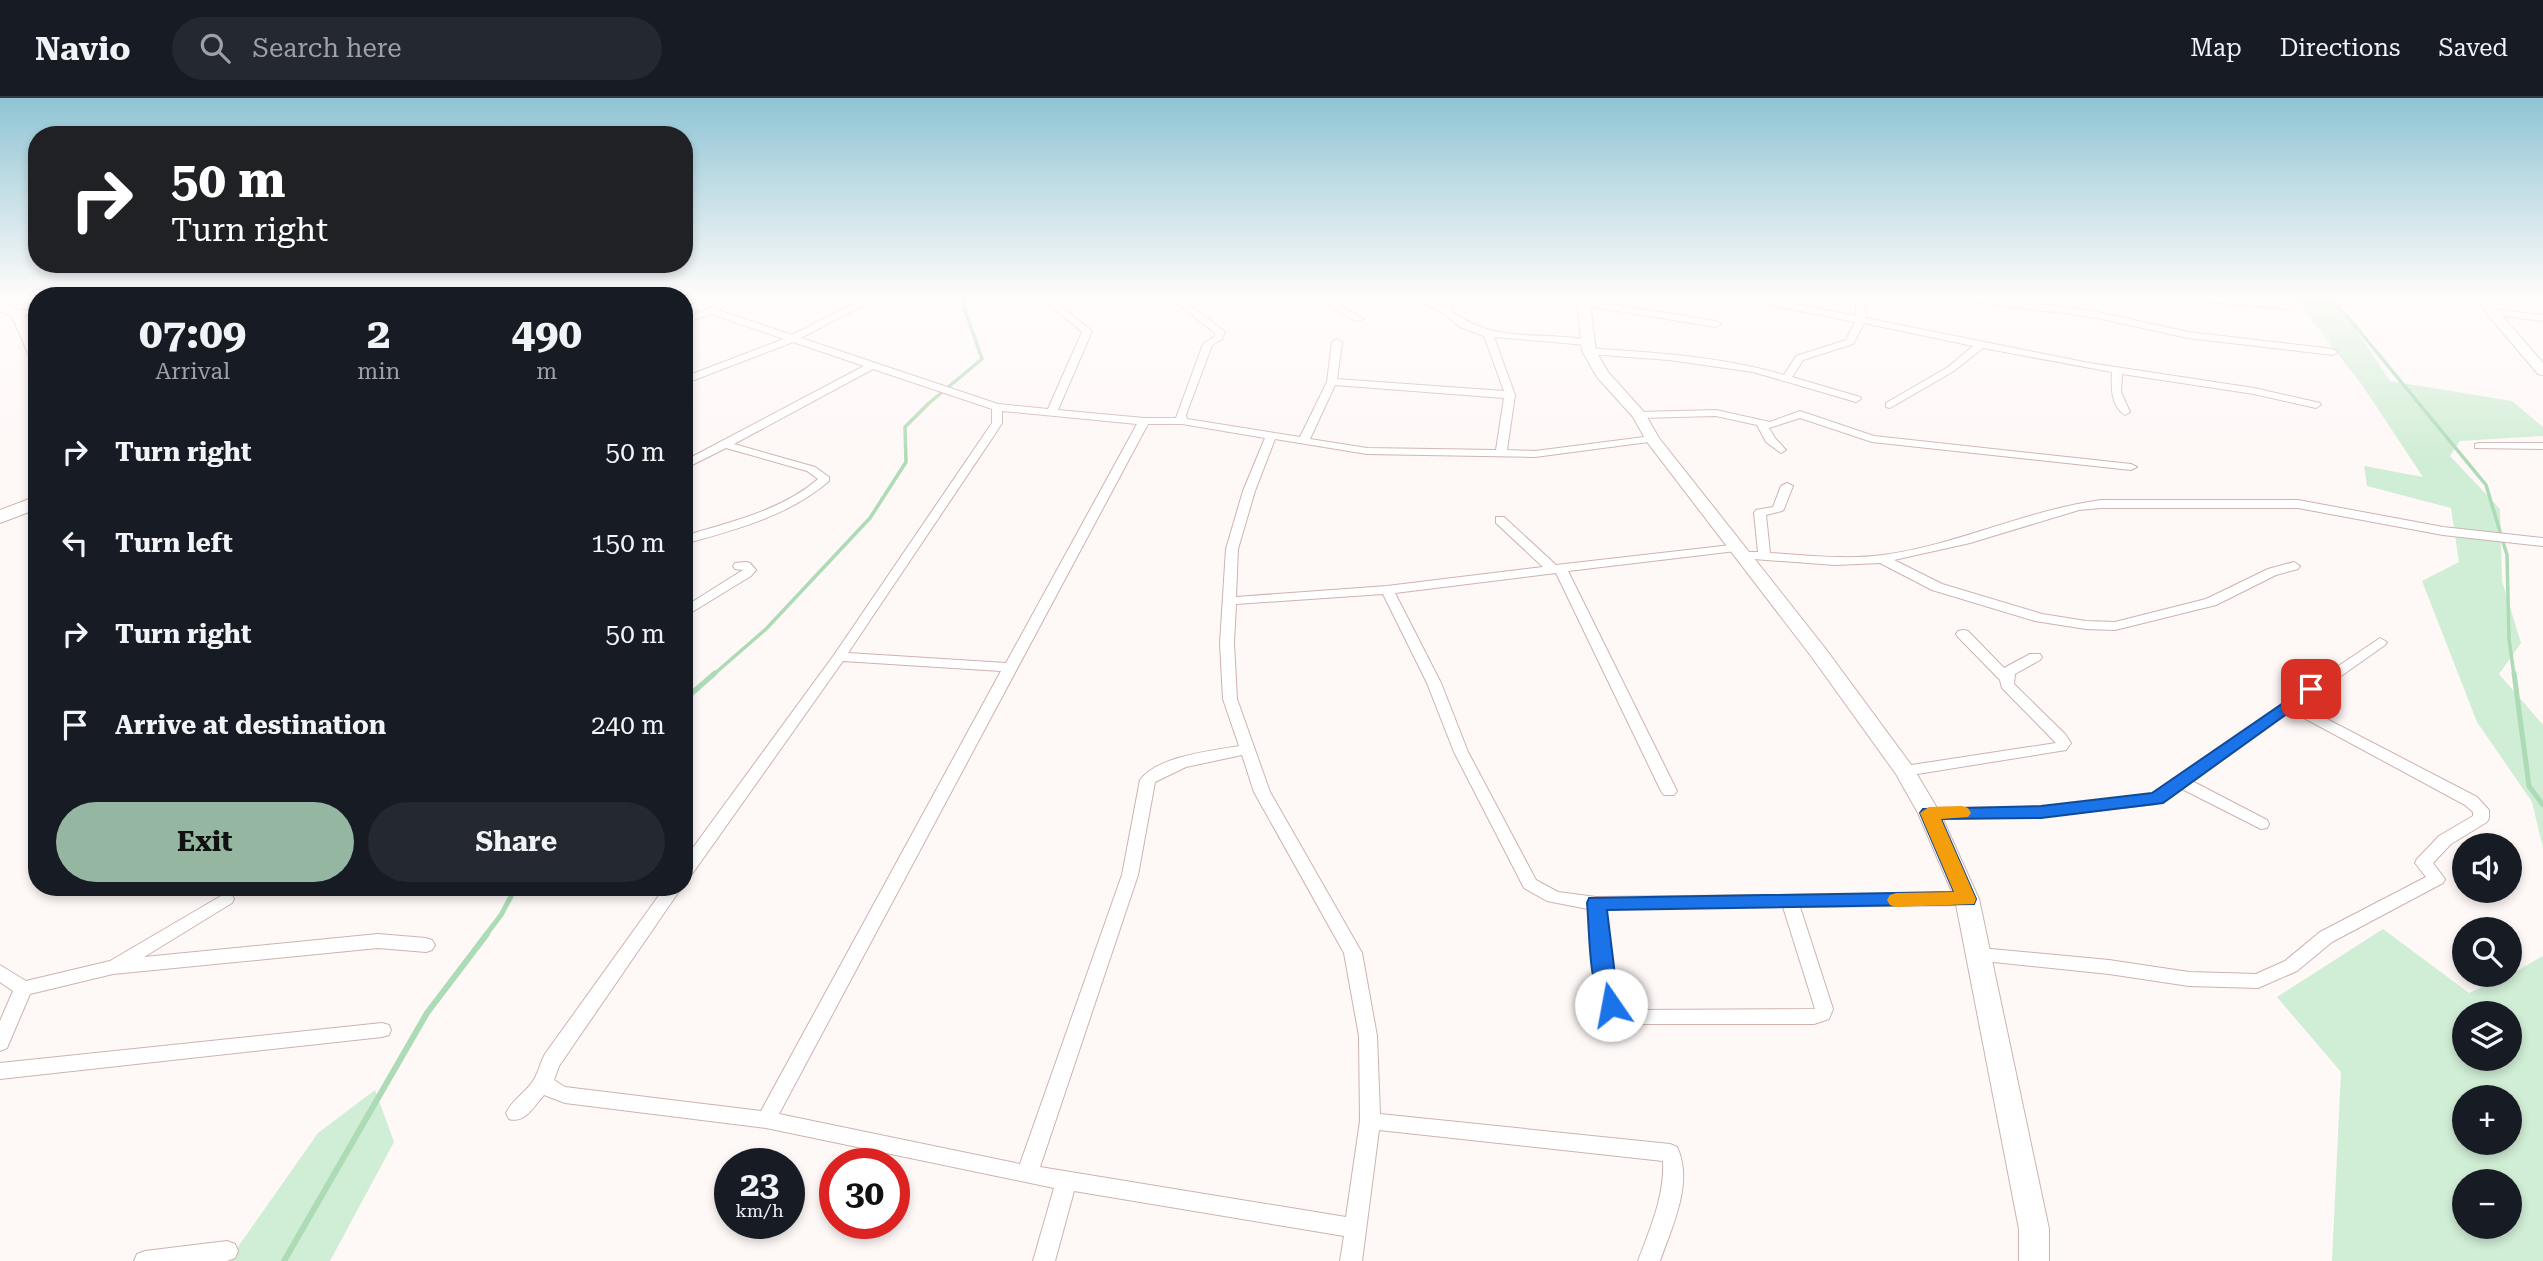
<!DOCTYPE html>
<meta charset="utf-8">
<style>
body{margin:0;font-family:"Roboto Serif",serif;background:#242831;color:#f1f3f6;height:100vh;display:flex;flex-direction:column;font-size:26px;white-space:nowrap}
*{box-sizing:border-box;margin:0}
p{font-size:23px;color:#9ea1a6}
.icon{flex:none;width:38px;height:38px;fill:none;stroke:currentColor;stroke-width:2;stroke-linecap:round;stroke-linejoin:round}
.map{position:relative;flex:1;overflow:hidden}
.sheet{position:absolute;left:28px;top:189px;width:665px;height:609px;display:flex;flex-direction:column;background:#171b24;border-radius:28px;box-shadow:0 4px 10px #0003}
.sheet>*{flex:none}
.banner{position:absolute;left:28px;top:28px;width:665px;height:147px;border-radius:28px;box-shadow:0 4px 10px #0003;background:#202124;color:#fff;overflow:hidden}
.controls{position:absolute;left:2452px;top:735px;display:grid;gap:14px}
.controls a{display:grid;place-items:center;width:70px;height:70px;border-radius:50%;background:#171b24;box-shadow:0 4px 10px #0003;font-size:35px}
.speed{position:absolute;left:714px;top:1050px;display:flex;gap:14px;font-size:35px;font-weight:700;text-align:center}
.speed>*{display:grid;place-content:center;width:91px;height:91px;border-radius:50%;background:#171b24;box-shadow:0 4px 10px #0003;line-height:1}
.speed small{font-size:18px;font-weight:400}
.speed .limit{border:10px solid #d22;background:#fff;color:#111}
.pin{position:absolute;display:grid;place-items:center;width:60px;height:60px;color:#fff;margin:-30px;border-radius:14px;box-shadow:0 4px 10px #0006}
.me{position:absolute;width:77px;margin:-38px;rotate:348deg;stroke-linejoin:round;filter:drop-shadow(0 0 5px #0008)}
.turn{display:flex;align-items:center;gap:24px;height:147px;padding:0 28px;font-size:32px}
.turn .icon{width:91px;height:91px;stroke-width:2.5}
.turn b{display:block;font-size:49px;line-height:60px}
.eta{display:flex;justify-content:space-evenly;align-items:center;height:119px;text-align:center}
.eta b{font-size:42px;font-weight:700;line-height:49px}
.cta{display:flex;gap:14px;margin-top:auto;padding:14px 28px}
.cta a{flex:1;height:80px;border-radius:42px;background:#95b7a2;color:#111;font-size:28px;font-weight:700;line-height:80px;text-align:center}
.cta a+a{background:#242831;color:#f1f3f6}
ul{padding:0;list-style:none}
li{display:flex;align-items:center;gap:21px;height:91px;padding:0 28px}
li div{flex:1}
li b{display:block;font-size:26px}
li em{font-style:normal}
header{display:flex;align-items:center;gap:42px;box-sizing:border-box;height:98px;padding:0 35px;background:#171b24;border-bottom:2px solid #363941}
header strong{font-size:33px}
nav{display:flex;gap:38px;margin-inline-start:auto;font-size:24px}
.search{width:490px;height:63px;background:#242831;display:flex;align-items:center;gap:18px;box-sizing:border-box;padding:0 24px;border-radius:38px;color:#9ea1a6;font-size:26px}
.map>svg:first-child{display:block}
.green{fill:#d0edd5;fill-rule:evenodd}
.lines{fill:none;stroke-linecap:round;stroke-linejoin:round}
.stream-far2{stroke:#acdbb5;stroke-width:3.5}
.stream-far1{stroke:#acdbb5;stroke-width:5}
.stream{stroke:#acdbb5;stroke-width:6}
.street-casing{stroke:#ceb3af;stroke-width:2}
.secondary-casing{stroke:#ceb3af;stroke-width:2}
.highway-casing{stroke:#ceb3af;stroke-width:2}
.street{fill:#fff;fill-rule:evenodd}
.secondary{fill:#fff;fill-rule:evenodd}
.highway{fill:#fff;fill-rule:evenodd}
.route{fill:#1a73e8;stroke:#114b97;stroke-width:2}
.slow{fill:#f59e0b}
</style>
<header>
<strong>Navio</strong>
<div class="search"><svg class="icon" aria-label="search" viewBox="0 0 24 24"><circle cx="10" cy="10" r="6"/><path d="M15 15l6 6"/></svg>Search here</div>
<nav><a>Map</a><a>Directions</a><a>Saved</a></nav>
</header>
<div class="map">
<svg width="2543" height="1163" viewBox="0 0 2543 1163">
<rect width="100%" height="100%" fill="#fef8f7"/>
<g class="green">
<path d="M 2294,199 L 2334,199 L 2390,283 L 2512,303 L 2543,329 L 2543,338 L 2460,343 L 2450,358 L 2500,411 L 2502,483 L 2521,545 L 2499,576 L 2543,627 L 2543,750 L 2532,704 L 2477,624 L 2422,483 L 2459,464 L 2451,410 L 2367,388 L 2364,368 L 2423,379 L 2362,287 Z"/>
<path d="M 2383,831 L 2469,895 L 2510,877 L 2543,858 L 2543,1163 L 2332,1163 L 2341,974 L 2277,899 ZM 2464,915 L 2510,915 L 2510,961 L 2464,961 ZM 2464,999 L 2510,999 L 2510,1045 L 2464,1045 ZM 2464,1083 L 2510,1083 L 2510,1129 L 2464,1129 Z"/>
<path d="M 375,992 L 394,1044 L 330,1163 L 228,1163 L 318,1035 Z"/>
</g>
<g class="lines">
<g class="stream-far2">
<path d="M 2327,199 L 2347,218 L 2486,387 L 2507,457 L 2509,541 L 2514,577"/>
<path d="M 713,577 L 766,531 L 870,420 L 906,364 L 905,329 L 929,305 L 982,261 L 964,209 L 966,199"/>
</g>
<g class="stream-far1">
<path d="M 2514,575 L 2529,688 L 2543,707"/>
<path d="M 684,602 L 715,575"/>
<path d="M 485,838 L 501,817 L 516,789"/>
</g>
<path class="stream" d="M 284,1163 L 427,915 L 487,836"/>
<defs>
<g id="street">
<path d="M 727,199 L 737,199 L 718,212 L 792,237 L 867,199 L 878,199 L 801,240 L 998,306 L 1048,311 L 1082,234 L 1040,199 L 1049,199 L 1092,233 L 1058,312 L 1144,320 L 1176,320 L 1203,246 L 1215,238 L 1215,235 L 1169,199 L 1179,199 L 1225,234 L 1222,241 L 1212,247 L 1186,317 L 1187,321 L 1300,339 L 1327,284 L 1332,244 L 1337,241 L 1342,244 L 1337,281 L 1504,293 L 1484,238 L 1460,229 L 1443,215 L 1413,199 L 1424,199 L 1444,209 L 1451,199 L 1459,199 L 1451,212 C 1492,246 1541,233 1589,242 L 1589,246 L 1586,247 L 1494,239 L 1515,297 L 1507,352 L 1535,353 L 1652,338 L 1657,341 L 1656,343 L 1535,359 L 1367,356 L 1275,341 L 1255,393 L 1238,451 L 1236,499 L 1387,488 L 1543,469 L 1496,425 L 1496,419 L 1504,419 L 1556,467 L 1740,446 L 1742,449 L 1736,453 L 1568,473 L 1677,693 L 1674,697 L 1664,697 L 1661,693 L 1556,475 L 1395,495 L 1441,585 L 1468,654 L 1536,782 L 1558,794 L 1596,799 L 1967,795 L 1973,797 L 1975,801 L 1973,805 L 1967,807 L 1800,809 L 1833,911 L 1829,921 L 1814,926 L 1627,926 C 1589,914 1591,844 1588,811 L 1547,803 L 1524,790 L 1454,654 L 1427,585 L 1383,496 L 1236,506 L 1234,545 L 1237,601 L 1270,694 L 1362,855 L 1377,938 L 1380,1016 L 1670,1046 L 1677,1049 C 1694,1084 1672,1129 1660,1163 L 1638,1163 C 1650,1131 1665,1097 1663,1063 L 1379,1032 L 1362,1163 L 1340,1163 L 1344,1138 L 1074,1093 L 1055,1163 L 1033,1163 L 1054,1090 L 766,1030 L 565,1005 L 544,997 C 534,1008 525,1026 509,1021 L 506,1015 C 512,1002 525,995 533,983 C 538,976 540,965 545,956 L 665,789 L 682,789 L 559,968 L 554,982 L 565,989 L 761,1013 L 1001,573 L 843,563 L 690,779 L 684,781 L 684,762 L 834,557 L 992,325 L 992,311 L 873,271 L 734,346 L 815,369 L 829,379 L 829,383 C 789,418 734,432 684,446 L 684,438 C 730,424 781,413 818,381 L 807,373 L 726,350 L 684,371 L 684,363 L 864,268 L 793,244 L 684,286 L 684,279 L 784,241 L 711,216 L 684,225 L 684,219 L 708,211 ZM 1335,287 L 1504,300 L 1496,352 L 1367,350 L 1310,341 ZM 1002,313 L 1137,326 L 1006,565 L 848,555 L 995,336 L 1002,325 ZM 1148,326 L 1182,326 L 1265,340 L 1243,393 L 1226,451 L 1220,545 L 1223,601 L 1239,648 C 1211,653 1158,658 1140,682 L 1122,777 L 1020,1066 L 779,1016 ZM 1242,657 L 1254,694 L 1344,855 L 1359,938 L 1360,1023 L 1346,1119 L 1040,1069 L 1138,777 L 1155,684 L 1186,669 ZM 1783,809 L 1815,911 L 1631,912 C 1607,895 1608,838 1605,811 Z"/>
<path d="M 1315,199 L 1325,199 L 1364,221 L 1356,223 Z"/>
<path d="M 1742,199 L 1759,199 L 1856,218 L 1856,199 L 1864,199 L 1866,220 L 2089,265 L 2254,290 L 2320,305 L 2321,307 L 2316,310 L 2254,296 L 2122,276 L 2121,294 L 2130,314 L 2125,317 C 2111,309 2111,289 2112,274 L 1983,250 L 1954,273 L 1890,310 L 1886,309 L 1886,305 L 1948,269 L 1973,248 L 1864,225 L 1853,246 L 1803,262 L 1792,279 L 1860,299 L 1861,301 L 1856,304 L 1753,274 L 1669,262 L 1589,256 L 1584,253 L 1589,250 C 1654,255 1721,258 1784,277 L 1796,258 L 1846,242 L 1855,224 L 1746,202 Z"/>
<path d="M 1955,199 L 1979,199 L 2093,213 L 2188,234 L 2333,251 L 2338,254 L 2333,257 L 2188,240 L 2093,219 L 1959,202 Z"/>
<path d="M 2181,199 L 2214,199 L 2288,205 L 2293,208 L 2288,211 L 2185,202 Z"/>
<path d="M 1584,202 L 1716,223 L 1721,226 L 1716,229 L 1581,207 L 1579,205 Z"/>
<path d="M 37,208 L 37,214 L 17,219 L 12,216 Z"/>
<path d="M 2492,211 L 2543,217 L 2543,223 L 2489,216 L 2489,212 Z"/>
<path d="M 1716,312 L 1770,324 L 1800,313 L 1874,338 L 2131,366 L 2137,369 L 2131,372 L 1872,344 L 1800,320 L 1769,330 L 1775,340 L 1786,352 L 1781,355 L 1766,344 L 1757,327 L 1716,318 L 1639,320 L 1634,317 L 1639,314 Z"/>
<path d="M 2479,345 L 2543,345 L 2543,351 L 2475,350 L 2475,346 Z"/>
<path d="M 1787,385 L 1793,388 L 1784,411 L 1782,413 L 1766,417 L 1770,455 C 1807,457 1846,462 1883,457 C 1957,447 2027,412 2101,402 L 2298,402 L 2443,429 L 2543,440 L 2543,448 L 2443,437 L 2298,410 L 2101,410 L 2079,412 L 1970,445 L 1894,462 L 1942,486 L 2042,516 L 2086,523 L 2115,524 L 2206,501 L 2268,471 L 2294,464 L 2300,468 L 2298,471 L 2276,477 L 2216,507 L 2115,532 L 2086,531 L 2035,523 L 1932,492 L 1880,465 L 1835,467 L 1740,460 L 1738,457 L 1740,454 L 1758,454 L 1754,415 L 1756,412 L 1773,409 L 1781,388 Z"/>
<path d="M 746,464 L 750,465 L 756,472 L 751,478 L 684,519 L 684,509 L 743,472 L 735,471 L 733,468 L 735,465 Z"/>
<path d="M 1963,532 L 1968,533 L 2004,570 L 2030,556 L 2040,556 L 2042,559 L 2040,562 L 2015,576 L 2014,586 L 2065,636 L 2071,645 L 2066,652 L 1905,678 L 1900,677 L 1897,673 L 1900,669 L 1905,668 L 2056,645 L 2002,590 L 2000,582 L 1958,539 L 1956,536 L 1958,533 Z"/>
<path d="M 2380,540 L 2387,544 L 2385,547 L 2300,607 L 2477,699 L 2489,712 L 2489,720 L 2487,724 L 2451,746 L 2433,765 L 2445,781 L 2443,785 L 2332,844 L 2297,873 L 2258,890 L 2189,888 L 2109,876 L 1974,862 L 1971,857 L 1974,852 L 1980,850 L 2109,862 L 2189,874 L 2256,876 L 2285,863 L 2320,834 L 2426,779 L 2415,765 L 2417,761 L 2439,738 L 2473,718 L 2473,714 L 2465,707 L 2291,613 L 2192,683 L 2267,722 L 2269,726 L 2267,730 L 2261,731 L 2182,691 L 2157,706 L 2041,719 L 1929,720 L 1923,719 L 1921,715 L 1923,711 L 1929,710 L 2041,709 L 2153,696 L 2281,607 L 2283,603 L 2288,602 Z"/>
<path d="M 226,795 L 232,797 L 234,801 L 232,805 L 144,859 L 378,836 L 426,840 L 432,842 L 435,847 L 432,852 L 426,854 L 378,850 L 113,876 L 30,896 L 7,950 L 0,953 L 0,923 L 13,893 L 0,884 L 0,867 L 26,883 L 110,863 Z"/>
<path d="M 382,925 L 389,927 L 391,932 L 389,937 L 382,939 L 0,981 L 0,965 Z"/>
<path d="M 227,1143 L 235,1146 L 238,1153 L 235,1160 L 227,1163 L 134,1163 L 137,1156 L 145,1153 Z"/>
</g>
<g id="secondary">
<path d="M 1577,199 L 1589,199 L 1596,253 L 1608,274 L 1644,314 L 1659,340 L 1825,550 L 1912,668 L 1940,715 L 1979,801 L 2049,1131 L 2049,1163 L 2019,1163 L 2019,1131 L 1955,801 L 1918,715 L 1896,676 L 1811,558 L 1647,344 L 1633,319 L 1597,279 L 1582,253 Z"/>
<path d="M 2477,199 L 2489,199 L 2497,212 L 2543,265 L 2543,277 L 2538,276 L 2488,217 Z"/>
<path d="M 0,204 C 31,213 37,234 37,264 L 30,260 L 12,218 L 0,213 Z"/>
</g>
<path id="highway" d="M 37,398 L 37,411 L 0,425 L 0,412 Z"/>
</defs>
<use href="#street" class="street-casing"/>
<use href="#secondary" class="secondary-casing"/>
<use href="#highway" class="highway-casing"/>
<use href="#street" class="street"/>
<use href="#secondary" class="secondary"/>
<use href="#highway" class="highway"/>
</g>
<linearGradient id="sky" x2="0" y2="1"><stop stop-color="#90c4d4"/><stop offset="0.55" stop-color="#fffcfb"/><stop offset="1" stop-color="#fffcfb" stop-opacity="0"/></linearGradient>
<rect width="2543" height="362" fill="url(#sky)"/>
<path class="route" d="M 2311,586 L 2317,587 L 2319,591 L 2317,594 L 2163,705 L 2041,720 L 1941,721 L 1976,801 L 1974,806 L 1607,812 L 1616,885 L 1622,907 L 1619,913 L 1611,915 L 1604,913 C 1588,882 1590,839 1587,805 L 1589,800 L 1954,794 L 1920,715 L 1923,711 L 2041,708 L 2152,695 Z"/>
<path class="slow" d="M 1962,708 L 1968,710 L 1971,715 L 1968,719 L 1941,721 L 1976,801 L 1974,806 L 1896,809 L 1890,807 L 1887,802 L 1890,797 L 1896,795 L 1954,794 L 1920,715 L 1929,709 Z"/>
</svg>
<div class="controls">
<a><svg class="icon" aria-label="sound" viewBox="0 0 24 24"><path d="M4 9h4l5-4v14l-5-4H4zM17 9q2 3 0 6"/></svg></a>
<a><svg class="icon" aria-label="search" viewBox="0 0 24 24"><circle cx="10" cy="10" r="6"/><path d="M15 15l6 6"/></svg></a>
<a><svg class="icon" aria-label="layers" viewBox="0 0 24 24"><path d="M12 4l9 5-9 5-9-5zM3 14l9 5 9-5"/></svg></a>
<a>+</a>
<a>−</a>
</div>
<div class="speed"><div>23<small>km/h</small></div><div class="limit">30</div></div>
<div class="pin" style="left:2311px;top:591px;background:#d93025"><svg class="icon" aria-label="arrive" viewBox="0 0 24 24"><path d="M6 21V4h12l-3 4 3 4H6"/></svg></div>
<svg class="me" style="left:1611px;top:907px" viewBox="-20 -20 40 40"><circle r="19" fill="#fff"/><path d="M0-13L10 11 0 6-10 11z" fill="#1a73e8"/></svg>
<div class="banner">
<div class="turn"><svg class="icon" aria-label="right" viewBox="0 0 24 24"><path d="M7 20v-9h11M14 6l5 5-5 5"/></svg><div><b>50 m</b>Turn right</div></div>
</div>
<section class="sheet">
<div class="eta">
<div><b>07:09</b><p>Arrival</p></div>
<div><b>2</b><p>min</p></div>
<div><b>490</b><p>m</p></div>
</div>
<ul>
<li><svg class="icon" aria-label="right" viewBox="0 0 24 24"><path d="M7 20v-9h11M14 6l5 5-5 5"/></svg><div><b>Turn right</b></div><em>50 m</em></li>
<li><svg class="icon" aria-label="left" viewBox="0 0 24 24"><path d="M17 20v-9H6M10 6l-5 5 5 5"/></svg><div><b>Turn left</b></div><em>150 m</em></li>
<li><svg class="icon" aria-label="right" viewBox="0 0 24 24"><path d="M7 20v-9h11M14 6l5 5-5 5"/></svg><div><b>Turn right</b></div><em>50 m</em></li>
<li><svg class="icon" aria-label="arrive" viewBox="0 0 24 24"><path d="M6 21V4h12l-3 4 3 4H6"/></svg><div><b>Arrive at destination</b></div><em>240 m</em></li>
</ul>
<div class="cta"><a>Exit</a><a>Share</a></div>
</section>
</div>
